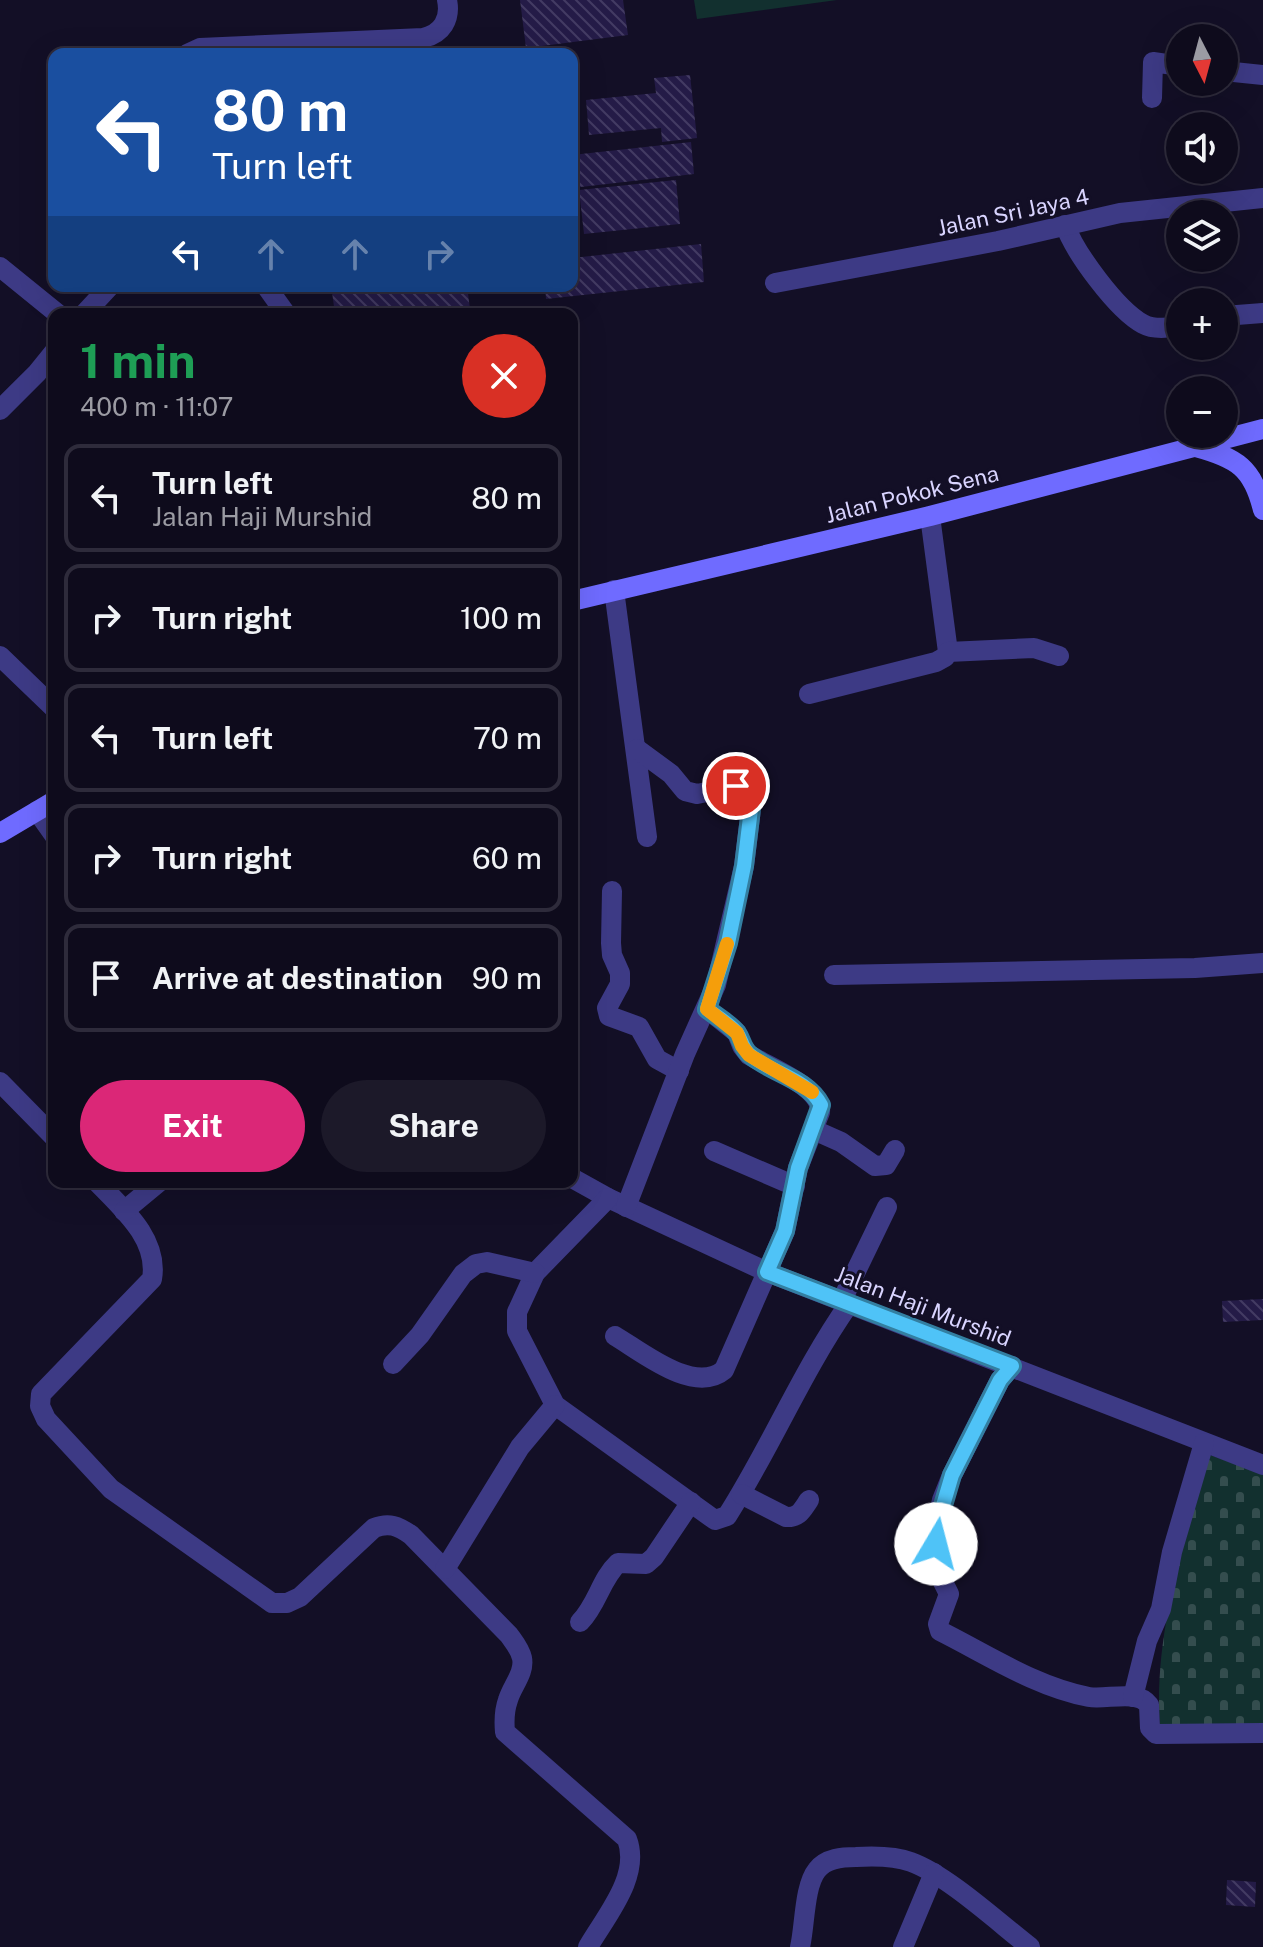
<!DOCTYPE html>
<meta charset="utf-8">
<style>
body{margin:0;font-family:"Public Sans",sans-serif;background:#1c1929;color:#f1f3f6;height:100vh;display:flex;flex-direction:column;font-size:30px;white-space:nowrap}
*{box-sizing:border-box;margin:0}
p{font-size:26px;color:#9b9ba3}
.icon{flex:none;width:44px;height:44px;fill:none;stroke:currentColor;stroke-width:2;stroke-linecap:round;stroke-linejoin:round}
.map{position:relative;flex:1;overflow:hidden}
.sheet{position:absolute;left:48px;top:308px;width:530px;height:880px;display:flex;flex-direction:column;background:#0e0b1c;border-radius:16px;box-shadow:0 8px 32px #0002,0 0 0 2px #2e2b3b}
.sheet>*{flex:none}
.banner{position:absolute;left:48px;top:48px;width:530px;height:244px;border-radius:16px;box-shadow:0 8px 32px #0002,0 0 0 2px #2e2b3b;background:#1a4fa0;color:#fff;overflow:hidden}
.needle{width:52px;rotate:174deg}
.buttons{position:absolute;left:1166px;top:24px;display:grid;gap:16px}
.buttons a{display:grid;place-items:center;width:72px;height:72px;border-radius:50%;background:#0e0b1c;box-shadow:0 8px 32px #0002,0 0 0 2px #2e2b3b;font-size:40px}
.pin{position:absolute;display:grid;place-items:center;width:68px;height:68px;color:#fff;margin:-34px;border:4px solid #fff;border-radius:50%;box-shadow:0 2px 8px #0007}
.me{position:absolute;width:88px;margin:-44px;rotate:8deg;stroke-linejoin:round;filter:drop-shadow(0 0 6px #0008)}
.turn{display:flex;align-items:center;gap:28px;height:168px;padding:0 32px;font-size:36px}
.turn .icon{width:104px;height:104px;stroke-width:2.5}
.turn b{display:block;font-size:56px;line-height:68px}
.lanes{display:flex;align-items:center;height:76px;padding:0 32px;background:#0003;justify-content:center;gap:40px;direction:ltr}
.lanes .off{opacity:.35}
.round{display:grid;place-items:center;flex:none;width:84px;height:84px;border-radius:42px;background:#1c1929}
.summary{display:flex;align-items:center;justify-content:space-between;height:136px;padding:0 32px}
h1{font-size:48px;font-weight:700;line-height:60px;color:#1e9e55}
.cta{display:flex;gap:16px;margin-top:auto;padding:16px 32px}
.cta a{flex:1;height:92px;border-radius:48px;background:#db2777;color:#fff;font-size:32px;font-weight:700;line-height:92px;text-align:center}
.cta a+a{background:#1c1929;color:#f1f3f6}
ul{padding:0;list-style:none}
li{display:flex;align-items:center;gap:24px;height:108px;margin:0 16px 12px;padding:0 16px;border:4px solid #2e2b3b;border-radius:16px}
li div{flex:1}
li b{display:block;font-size:30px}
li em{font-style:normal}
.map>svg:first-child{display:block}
.green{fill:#12302f}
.cemetery{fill:url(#cemetery-stones)}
.building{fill:url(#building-back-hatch)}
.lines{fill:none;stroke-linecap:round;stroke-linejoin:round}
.street{stroke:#3d3a85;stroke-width:20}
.secondary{stroke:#6f6bff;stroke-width:20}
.route-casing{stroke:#337fa1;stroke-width:20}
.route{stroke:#4fc3f7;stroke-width:14}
.slow{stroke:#f59e0b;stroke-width:14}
.labels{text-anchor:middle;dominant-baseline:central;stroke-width:6;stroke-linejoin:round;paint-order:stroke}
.street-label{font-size:22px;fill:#d9d4ff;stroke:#130f26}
</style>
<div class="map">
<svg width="1263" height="1947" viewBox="0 0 1263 1947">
<defs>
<pattern id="cemetery-stones" width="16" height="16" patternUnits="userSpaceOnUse" patternTransform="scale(2)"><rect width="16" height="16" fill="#12302f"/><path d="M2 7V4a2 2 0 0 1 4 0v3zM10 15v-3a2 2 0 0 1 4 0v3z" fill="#344d4e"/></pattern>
<pattern id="building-back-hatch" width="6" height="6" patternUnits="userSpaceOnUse" patternTransform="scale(2)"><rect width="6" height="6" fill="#241b47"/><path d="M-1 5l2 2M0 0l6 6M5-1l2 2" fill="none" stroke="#433b63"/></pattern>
</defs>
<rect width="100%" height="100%" fill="#130f26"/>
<path class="green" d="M 694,0 L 837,0 L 697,19 Z"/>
<path class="cemetery" d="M 1207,1454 L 1263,1474 L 1263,1724 L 1160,1729 C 1153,1635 1184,1544 1207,1454 Z"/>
<g class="building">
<path d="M 520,0 L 623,0 L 628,35 L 526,48 Z"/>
<path d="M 690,75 L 697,138 L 662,142 L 661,128 L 589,135 L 586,100 L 656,93 L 654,78 Z"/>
<path d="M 691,142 L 694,174 L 572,188 L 572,155 Z"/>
<path d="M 676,180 L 680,224 L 584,234 L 579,190 Z"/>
<path d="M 572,213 L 577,236 L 572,237 Z"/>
<path d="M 701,244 L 704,282 L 546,299 L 545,286 L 572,286 L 572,258 Z"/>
<path d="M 376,286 L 467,286 L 470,309 L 432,314 L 335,314 L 332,292 Z"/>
<path d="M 1263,1299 L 1263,1320 L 1223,1322 L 1222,1301 Z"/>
<path d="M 1227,1880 L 1256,1882 L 1255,1907 L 1226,1905 Z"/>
</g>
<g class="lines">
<g class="street">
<path d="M 187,54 L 200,48 L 423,38 C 442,34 451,19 447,0"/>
<path d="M 1224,71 L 1263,75"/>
<path d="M 1152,98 L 1153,62 L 1180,66"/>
<path d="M 1065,225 C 1075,253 1117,310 1143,324 C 1154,330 1168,328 1180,326"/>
<path d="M 0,267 L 58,314"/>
<path d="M 775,283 L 998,241 L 1120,213 L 1263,198"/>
<path d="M 266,286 L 286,314"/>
<path d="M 84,314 L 110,286"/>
<path d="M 1224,316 L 1263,313"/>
<path d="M 0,410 L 37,373 L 54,352"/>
<path d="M 930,516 L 948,652"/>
<path d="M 614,590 L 647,837"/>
<path d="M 0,656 L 54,708"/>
<path d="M 809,694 L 936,662 L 945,657 L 948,652 L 1034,648 L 1059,656"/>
<path d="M 37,811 L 54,835"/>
<path d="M 612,891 L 611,943 L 612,955 L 620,973 L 620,984 L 607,1008 L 609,1016 L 639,1027 L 657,1059 L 679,1071"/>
<path d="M 834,975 L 1195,968 L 1263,963"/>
<path d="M 0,1082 L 54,1137"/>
<path d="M 814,1130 L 841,1142 L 875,1166 L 886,1165 L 895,1150"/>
<path d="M 714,1151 L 795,1186"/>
<path d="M 572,1178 L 608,1198 L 767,1272 L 1263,1465"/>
<path d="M 97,1182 C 122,1208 159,1239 152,1279 L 41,1394 L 40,1406 L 46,1419 L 111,1489 L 272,1603 L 287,1603 L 300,1597 L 374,1528 C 389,1522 398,1526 411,1535 L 509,1635 C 514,1642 520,1649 522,1658 C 525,1673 512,1686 508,1700 C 504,1711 504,1721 505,1732 L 627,1839 C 641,1876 606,1916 588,1947"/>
<path d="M 608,1198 L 535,1273 L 517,1312 L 517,1331 L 555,1405 L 715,1520 L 727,1516 C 771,1447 802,1371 849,1304"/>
<path d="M 626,1207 L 685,1054 L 716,985 L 744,866 L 751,809 L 746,790 L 736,786 L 697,794 L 685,791 L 671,774 L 637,749"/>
<path d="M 124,1211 L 159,1182"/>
<path d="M 842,1300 L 887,1207"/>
<path d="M 615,1336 C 642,1352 694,1395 724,1370 L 785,1231 L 798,1168 L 820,1112 C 823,1088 768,1066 749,1055 L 742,1046 L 737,1033 L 707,1009"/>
<path d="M 393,1364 L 420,1335 L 463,1274 L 476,1264 L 487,1262 L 535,1273"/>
<path d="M 1012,1366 L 1000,1380 L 952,1475 L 942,1500 L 934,1536 L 944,1568 L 943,1582 L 949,1594 L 938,1624 L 940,1631 C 988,1655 1036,1687 1089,1697 C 1107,1700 1137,1689 1149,1705 L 1150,1728 L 1156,1734 L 1263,1733"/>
<path d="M 741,1494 L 786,1517 C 799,1518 802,1510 809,1500"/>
<path d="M 445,1569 L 520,1447 L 555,1405"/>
<path d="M 580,1622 C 597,1605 601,1579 618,1563 L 646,1564 L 654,1557 L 691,1502"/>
<path d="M 1133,1697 L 1147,1641 L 1161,1609 L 1172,1552 L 1204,1443"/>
<path d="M 800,1947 C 805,1926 804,1886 817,1870 C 826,1858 843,1857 856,1857 C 873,1856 895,1856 911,1862 C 947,1875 999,1923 1030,1947"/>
<path d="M 903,1947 L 934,1873"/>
</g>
<g class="secondary">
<path d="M 1196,447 C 1237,458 1253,468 1263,510"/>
<path d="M 572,601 L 930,516 L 1263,429"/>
<path d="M 0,833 L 54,801"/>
</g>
</g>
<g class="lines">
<defs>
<path id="route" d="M 736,786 L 746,790 L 751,809 L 744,866 L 728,943 L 707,1009 C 716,1016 730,1024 737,1033 C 742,1040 742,1048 749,1054 C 771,1073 807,1078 821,1105 L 798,1168 L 785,1231 L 767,1272 L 1012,1366 L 1000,1380 L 952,1475 L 934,1536 L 936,1544"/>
</defs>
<use href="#route" class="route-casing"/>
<use href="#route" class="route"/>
<path class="slow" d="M 727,944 L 707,1009 L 737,1033 L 742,1046 L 749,1055 L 812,1092"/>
</g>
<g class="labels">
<g class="street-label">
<text transform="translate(1013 212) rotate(-12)">Jalan Sri Jaya 4</text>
<text transform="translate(912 494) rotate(-14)">Jalan Pokok Sena</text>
<text transform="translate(923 1306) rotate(21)">Jalan Haji Murshid</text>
</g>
</g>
</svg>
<div class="buttons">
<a><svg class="needle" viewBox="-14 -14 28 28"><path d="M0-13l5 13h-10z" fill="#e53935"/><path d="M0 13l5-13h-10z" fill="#9b9ba3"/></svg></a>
<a><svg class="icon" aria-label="sound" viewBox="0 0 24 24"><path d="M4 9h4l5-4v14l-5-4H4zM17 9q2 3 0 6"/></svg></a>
<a><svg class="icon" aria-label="layers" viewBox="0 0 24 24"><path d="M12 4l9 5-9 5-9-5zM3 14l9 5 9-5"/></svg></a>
<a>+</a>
<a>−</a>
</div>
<div class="pin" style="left:736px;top:786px;background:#d93025"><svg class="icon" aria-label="arrive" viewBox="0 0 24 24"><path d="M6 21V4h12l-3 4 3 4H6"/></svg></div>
<svg class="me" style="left:936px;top:1544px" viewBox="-20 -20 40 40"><circle r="19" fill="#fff"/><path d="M0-13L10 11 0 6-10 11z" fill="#4fc3f7"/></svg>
<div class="banner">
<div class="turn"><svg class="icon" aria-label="left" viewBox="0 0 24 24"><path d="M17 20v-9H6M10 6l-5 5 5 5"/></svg><div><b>80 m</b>Turn left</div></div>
<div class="lanes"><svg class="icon" aria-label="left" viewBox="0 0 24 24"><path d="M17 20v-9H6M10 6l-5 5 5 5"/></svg><svg class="icon off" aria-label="ahead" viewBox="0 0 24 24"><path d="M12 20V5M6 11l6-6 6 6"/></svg><svg class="icon off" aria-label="ahead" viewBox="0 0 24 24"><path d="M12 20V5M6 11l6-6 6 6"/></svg><svg class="icon off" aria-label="right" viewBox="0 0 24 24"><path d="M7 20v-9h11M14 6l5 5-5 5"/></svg></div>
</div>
<section class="sheet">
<div class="summary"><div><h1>1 min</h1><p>400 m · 11:07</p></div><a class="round" style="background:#d93025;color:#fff"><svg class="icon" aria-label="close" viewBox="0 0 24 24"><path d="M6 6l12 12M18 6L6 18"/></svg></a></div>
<ul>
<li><svg class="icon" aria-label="left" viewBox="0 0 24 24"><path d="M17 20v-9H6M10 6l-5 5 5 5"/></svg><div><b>Turn left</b><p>Jalan Haji Murshid</p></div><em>80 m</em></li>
<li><svg class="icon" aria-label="right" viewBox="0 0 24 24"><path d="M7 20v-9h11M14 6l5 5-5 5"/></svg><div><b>Turn right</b></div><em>100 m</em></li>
<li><svg class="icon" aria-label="left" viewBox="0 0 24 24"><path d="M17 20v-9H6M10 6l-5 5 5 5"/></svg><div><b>Turn left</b></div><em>70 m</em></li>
<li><svg class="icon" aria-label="right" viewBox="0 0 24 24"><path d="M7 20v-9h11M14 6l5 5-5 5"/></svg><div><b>Turn right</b></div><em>60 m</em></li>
<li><svg class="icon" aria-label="arrive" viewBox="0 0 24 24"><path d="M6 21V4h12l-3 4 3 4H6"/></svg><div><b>Arrive at destination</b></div><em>90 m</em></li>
</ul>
<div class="cta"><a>Exit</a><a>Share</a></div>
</section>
</div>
